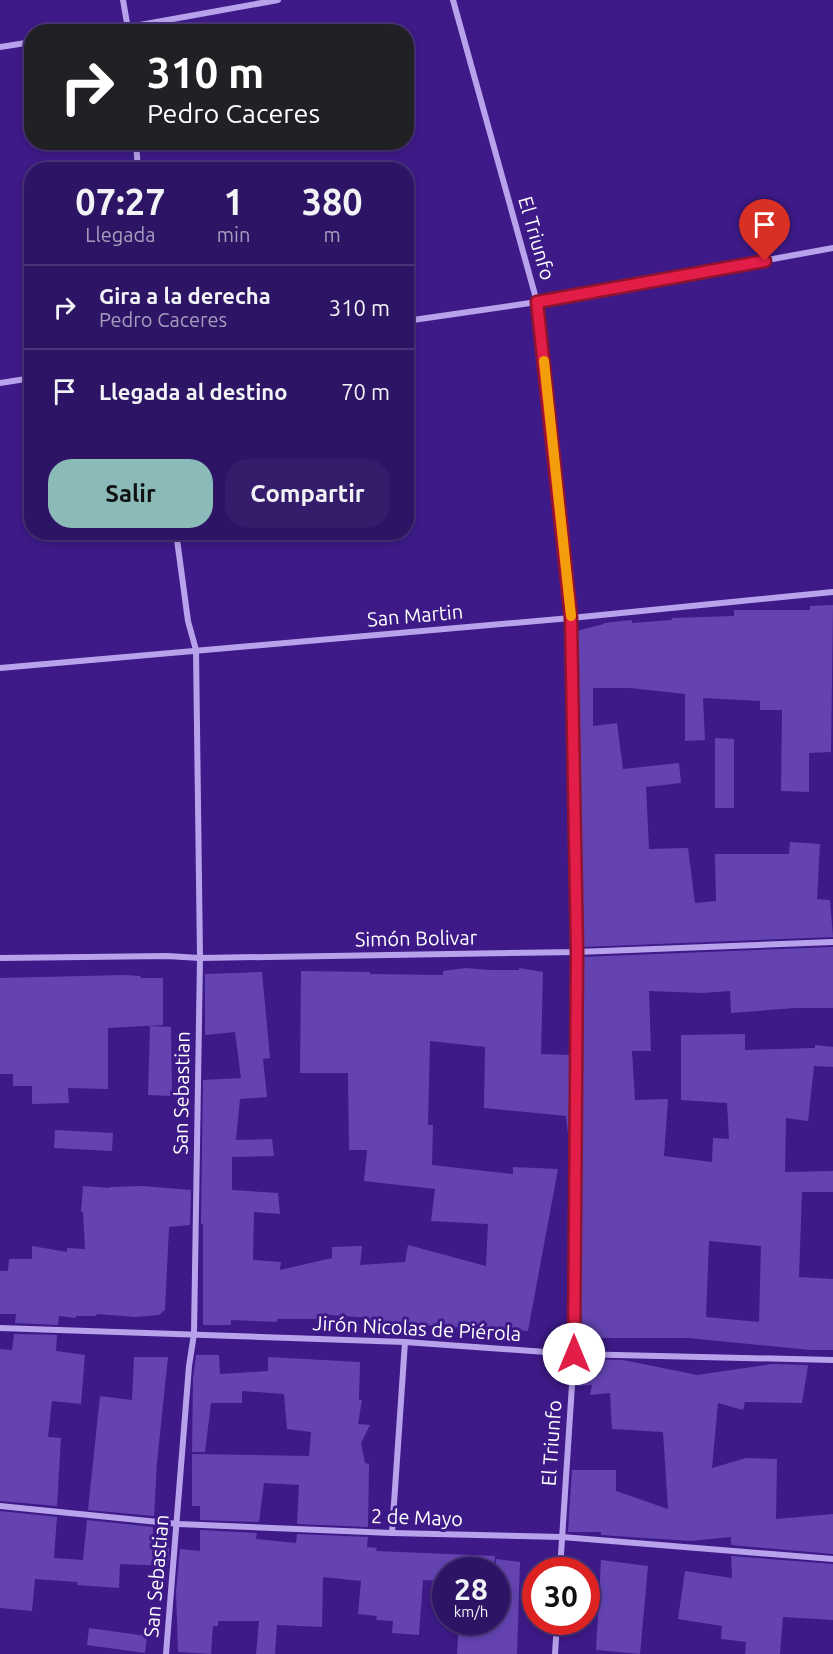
<!DOCTYPE html>
<html lang="es">
<meta charset="utf-8">
<style>
body{margin:0;font-family:Ubuntu,sans-serif;background:#361d6b;color:#f1f3f6;height:100vh;display:flex;flex-direction:column;font-size:22px;white-space:nowrap}
*{box-sizing:border-box;margin:0}
p{font-size:20px;color:#a79ebf}
.icon{flex:none;width:33px;height:33px;fill:none;stroke:currentColor;stroke-width:2;stroke-linecap:round;stroke-linejoin:round}
.map{position:relative;flex:1;overflow:hidden}
.sheet{position:absolute;left:24px;top:162px;width:390px;height:378px;display:flex;flex-direction:column;background:#2e1465;border-radius:24px;box-shadow:0 3px 9px #0003,0 0 0 2px #493379}
.sheet>*{flex:none}
.top-card{position:absolute;left:24px;top:24px;width:390px;height:126px;border-radius:24px;box-shadow:0 3px 9px #0003,0 0 0 2px #493379;background:#202124;color:#fff;overflow:hidden}
.speed{position:absolute;left:432px;top:1557px;display:flex;gap:12px;font-size:30px;font-weight:700;text-align:center}
.speed>*{display:grid;place-content:center;width:78px;height:78px;border-radius:50%;background:#2e1465;box-shadow:0 3px 9px #0003,0 0 0 2px #493379;line-height:1}
.speed small{font-size:15px;font-weight:400}
.speed .limit{border:9px solid #d22;background:#fff;color:#111}
.pin{position:absolute;display:grid;place-items:center;width:51px;height:51px;color:#fff;margin:-62px -26px;border-radius:50% 50% 50% 0;rotate:-45deg;box-shadow:0 0 6px #0007}
.pin .icon{rotate:45deg}
.me{position:absolute;width:66px;margin:-33px;rotate:0deg;stroke-linejoin:round;filter:drop-shadow(0 0 4px #0008)}
.turn{display:flex;align-items:center;gap:21px;height:126px;padding:0 24px;font-size:27px}
.turn .icon{width:78px;height:78px;stroke-width:2.5}
.turn b{display:block;font-size:42px;line-height:51px}
.eta{display:flex;justify-content:space-evenly;align-items:center;height:102px;text-align:center}
.eta b{font-size:36px;font-weight:600;line-height:42px}
.button{display:flex;gap:12px;margin-top:auto;padding:12px 24px}
.button a{flex:1;height:69px;border-radius:24px;background:#8bbbb9;color:#111;font-size:24px;font-weight:600;line-height:69px;text-align:center}
.button a+a{background:#361d6b;color:#f1f3f6}
ul{padding:0;list-style:none}
li{display:flex;align-items:center;gap:18px;height:84px;padding:0 24px;border-top:2px solid #493379}
li div{flex:1}
li b{display:block;font-size:22px}
li em{font-style:normal}
.map>svg:first-child{display:block}
.building{fill:#6443b1;fill-rule:evenodd}
.lines{fill:none;stroke-linecap:round;stroke-linejoin:round}
.minor{stroke:#b8a2ec;stroke-width:6}
.route-casing{stroke:#92132f;stroke-width:15}
.route{stroke:#e11d48;stroke-width:10}
.slow{stroke:#f59e0b;stroke-width:10}
.labels{text-anchor:middle;dominant-baseline:central;stroke-width:6;stroke-linejoin:round;paint-order:stroke}
.street-label{font-size:20px;fill:#fff;stroke:#3d1a87}
</style>
<div class="map">
<svg width="833" height="1654" viewBox="0 0 833 1654">
<rect width="100%" height="100%" fill="#3d1a87"/>
<g class="building">
<path d="M 833,605 L 831,752 L 809,753 L 809,792 L 781,791 L 782,710 L 760,710 L 760,701 L 703,698 L 705,740 L 685,741 L 685,694 L 630,688 L 593,688 L 593,726 L 617,723 L 623,769 L 679,763 L 681,783 L 646,787 L 649,849 L 688,848 L 695,903 L 716,901 L 715,854 L 789,854 L 790,842 L 820,844 L 817,899 L 830,900 L 833,937 L 582,947 L 576,631 L 604,624 L 604,623 L 632,620 L 632,623 L 672,620 L 672,618 L 734,616 L 734,610 L 810,610 L 810,606 Z"/>
<path d="M 715,738 L 734,739 L 734,808 L 715,808 Z"/>
<path d="M 833,947 L 833,1008 L 794,1008 L 731,1013 L 730,991 L 703,993 L 649,991 L 651,1051 L 632,1051 L 635,1100 L 668,1099 L 664,1156 L 712,1162 L 713,1138 L 729,1139 L 727,1103 L 681,1100 L 681,1035 L 745,1034 L 745,1050 L 815,1048 L 815,1045 L 833,1047 L 833,1067 L 814,1066 L 808,1121 L 786,1118 L 785,1172 L 833,1171 L 833,1192 L 802,1192 L 799,1277 L 833,1279 L 833,1350 L 811,1350 L 689,1338 L 579,1338 L 582,957 ZM 709,1241 L 761,1246 L 759,1322 L 706,1317 Z"/>
<path d="M 466,968 L 489,970 L 519,970 L 519,968 L 543,972 L 541,1054 L 571,1055 L 570,1153 L 566,1116 L 484,1108 L 485,1047 L 430,1041 L 428,1125 L 433,1125 L 432,1165 L 513,1174 L 513,1167 L 558,1169 L 528,1331 L 468,1325 L 468,1328 L 425,1325 L 386,1330 L 370,1329 L 370,1318 L 317,1314 L 318,1319 L 277,1319 L 277,1322 L 231,1320 L 231,1325 L 203,1325 L 203,1224 L 201,1224 L 203,1080 L 241,1078 L 235,1032 L 205,1035 L 205,974 L 262,972 L 270,1058 L 263,1059 L 267,1097 L 240,1099 L 236,1140 L 272,1139 L 274,1156 L 232,1157 L 232,1190 L 278,1193 L 280,1214 L 254,1212 L 253,1260 L 281,1262 L 280,1270 L 332,1258 L 332,1247 L 362,1246 L 360,1265 L 405,1262 L 408,1245 L 486,1266 L 488,1224 L 431,1221 L 435,1189 L 364,1181 L 367,1150 L 349,1150 L 348,1073 L 300,1073 L 301,971 L 370,972 L 370,974 L 443,975 L 443,971 Z"/>
<path d="M 125,975 L 140,976 L 141,978 L 163,978 L 163,1025 L 108,1028 L 108,1089 L 68,1088 L 69,1103 L 32,1104 L 32,1086 L 13,1086 L 13,1074 L 0,1074 L 0,978 Z"/>
<path d="M 150,1026 L 171,1027 L 172,1096 L 148,1095 Z"/>
<path d="M 55,1130 L 113,1133 L 112,1151 L 54,1148 Z"/>
<path d="M 83,1186 L 110,1188 L 110,1187 L 142,1186 L 191,1190 L 190,1225 L 169,1227 L 165,1310 L 159,1315 L 135,1317 L 97,1314 L 96,1316 L 76,1316 L 76,1318 L 59,1316 L 58,1325 L 15,1323 L 16,1314 L 0,1314 L 0,1271 L 8,1271 L 9,1259 L 32,1259 L 32,1246 L 67,1252 L 67,1248 L 85,1249 L 83,1212 L 81,1212 Z"/>
<path d="M 14,1334 L 57,1335 L 56,1351 L 85,1355 L 81,1404 L 52,1401 L 48,1437 L 61,1438 L 57,1506 L 0,1501 L 0,1349 L 12,1350 Z"/>
<path d="M 196,1355 L 219,1355 L 220,1374 L 268,1371 L 268,1357 L 360,1362 L 359,1400 L 362,1400 L 358,1424 L 370,1425 L 361,1443 L 365,1463 L 369,1464 L 368,1527 L 297,1524 L 299,1485 L 264,1483 L 259,1522 L 200,1520 L 200,1506 L 192,1506 L 192,1454 L 309,1456 L 311,1432 L 287,1429 L 284,1394 L 242,1391 L 242,1403 L 211,1403 L 205,1452 L 192,1452 L 193,1379 Z"/>
<path d="M 134,1357 L 168,1357 L 157,1462 L 154,1516 L 88,1510 L 100,1396 L 132,1400 Z"/>
<path d="M 579,1359 L 623,1360 L 697,1375 L 772,1364 L 808,1365 L 802,1403 L 745,1402 L 743,1410 L 718,1403 L 712,1468 L 746,1458 L 777,1459 L 776,1519 L 833,1514 L 833,1554 L 731,1545 L 731,1537 L 691,1541 L 601,1535 L 601,1532 L 568,1532 L 572,1470 L 616,1470 L 616,1491 L 668,1509 L 663,1432 L 612,1429 L 610,1393 L 590,1395 L 592,1385 L 577,1386 Z"/>
<path d="M 0,1511 L 57,1517 L 54,1558 L 83,1560 L 87,1520 L 153,1527 L 153,1547 L 169,1548 L 168,1566 L 120,1564 L 119,1588 L 77,1585 L 78,1582 L 35,1579 L 32,1611 L 0,1608 Z"/>
<path d="M 200,1530 L 257,1533 L 256,1539 L 296,1543 L 297,1534 L 368,1537 L 367,1547 L 377,1548 L 376,1551 L 495,1556 L 494,1570 L 446,1570 L 446,1581 L 423,1580 L 419,1635 L 392,1633 L 393,1621 L 376,1620 L 377,1616 L 358,1614 L 361,1581 L 323,1577 L 322,1627 L 277,1625 L 275,1654 L 256,1654 L 259,1621 L 218,1621 L 218,1626 L 213,1626 L 211,1654 L 178,1652 L 176,1592 L 180,1549 L 200,1551 Z"/>
<path d="M 731,1556 L 833,1564 L 833,1620 L 783,1617 L 780,1654 L 745,1654 L 746,1642 L 721,1639 L 722,1626 L 678,1619 L 685,1571 L 732,1578 Z"/>
<path d="M 496,1559 L 520,1562 L 517,1654 L 457,1654 L 459,1622 L 496,1622 Z"/>
<path d="M 601,1560 L 648,1566 L 640,1654 L 596,1650 Z"/>
<path d="M 89,1628 L 147,1636 L 145,1653 L 87,1645 Z"/>
</g>
<g class="lines">
<g class="minor">
<path d="M 123,0 L 128,29"/>
<path d="M 453,0 L 537,302 L 571,618 L 577,952 L 574,1354 L 560,1570"/>
<path d="M 101,32 L 278,0"/>
<path d="M 0,47 L 32,42"/>
<path d="M 136,142 L 138,170"/>
<path d="M 406,321 L 537,302 L 833,248"/>
<path d="M 0,383 L 32,378"/>
<path d="M 0,668 L 571,618 L 833,592"/>
<path d="M 0,958 L 167,956 L 200,958 L 577,952 L 833,942"/>
<path d="M 0,1328 L 405,1342 L 574,1354 L 833,1360"/>
<path d="M 0,1506 L 178,1524 L 392,1533 L 562,1537 L 833,1559"/>
<path d="M 392,1533 L 405,1342"/>
<path d="M 166,1654 L 189,1366 L 194,1334 L 200,958 L 196,650 L 188,621 L 176,532"/>
<path d="M 555,1654 L 557,1622"/>
</g>
</g>
<g class="lines">
<defs>
<path id="route" d="M 574,1354 L 577,952 L 571,618 L 537,302 L 765,261"/>
</defs>
<use href="#route" class="route-casing"/>
<use href="#route" class="route"/>
<path class="slow" d="M 544,361 L 571,616"/>
</g>
<g class="labels">
<g class="street-label">
<text transform="translate(537 238) rotate(74)">El Triunfo</text>
<text transform="translate(415 615) rotate(-5)">San Martin</text>
<text transform="translate(416 938) rotate(-1)">Simón Bolivar</text>
<text transform="translate(181 1093) rotate(-89)">San Sebastian</text>
<text transform="translate(417 1328) rotate(3)">Jirón Nicolas de Piérola</text>
<text transform="translate(551 1443) rotate(-86)">El Triunfo</text>
<text transform="translate(417 1517) rotate(2)">2 de Mayo</text>
<text transform="translate(156 1576) rotate(-85)">San Sebastian</text>
</g>
</g>
</svg>
<div class="speed"><div>28<small>km/h</small></div><div class="limit">30</div></div>
<div class="pin" style="left:765px;top:261px;background:#d93025"><svg class="icon" aria-label="arrive" viewBox="0 0 24 24"><path d="M6 21V4h12l-3 4 3 4H6"/></svg></div>
<svg class="me" style="left:574px;top:1354px" viewBox="-20 -20 40 40"><circle r="19" fill="#fff"/><path d="M0-13L10 11 0 6-10 11z" fill="#e11d48"/></svg>
<div class="top-card">
<div class="turn"><svg class="icon" aria-label="right" viewBox="0 0 24 24"><path d="M7 20v-9h11M14 6l5 5-5 5"/></svg><div><b>310 m</b>Pedro Caceres</div></div>
</div>
<section class="sheet">
<div class="eta">
<div><b>07:27</b><p>Llegada</p></div>
<div><b>1</b><p>min</p></div>
<div><b>380</b><p>m</p></div>
</div>
<ul>
<li><svg class="icon" aria-label="right" viewBox="0 0 24 24"><path d="M7 20v-9h11M14 6l5 5-5 5"/></svg><div><b>Gira a la derecha</b><p>Pedro Caceres</p></div><em>310 m</em></li>
<li><svg class="icon" aria-label="arrive" viewBox="0 0 24 24"><path d="M6 21V4h12l-3 4 3 4H6"/></svg><div><b>Llegada al destino</b></div><em>70 m</em></li>
</ul>
<div class="button"><a>Salir</a><a>Compartir</a></div>
</section>
</div>
